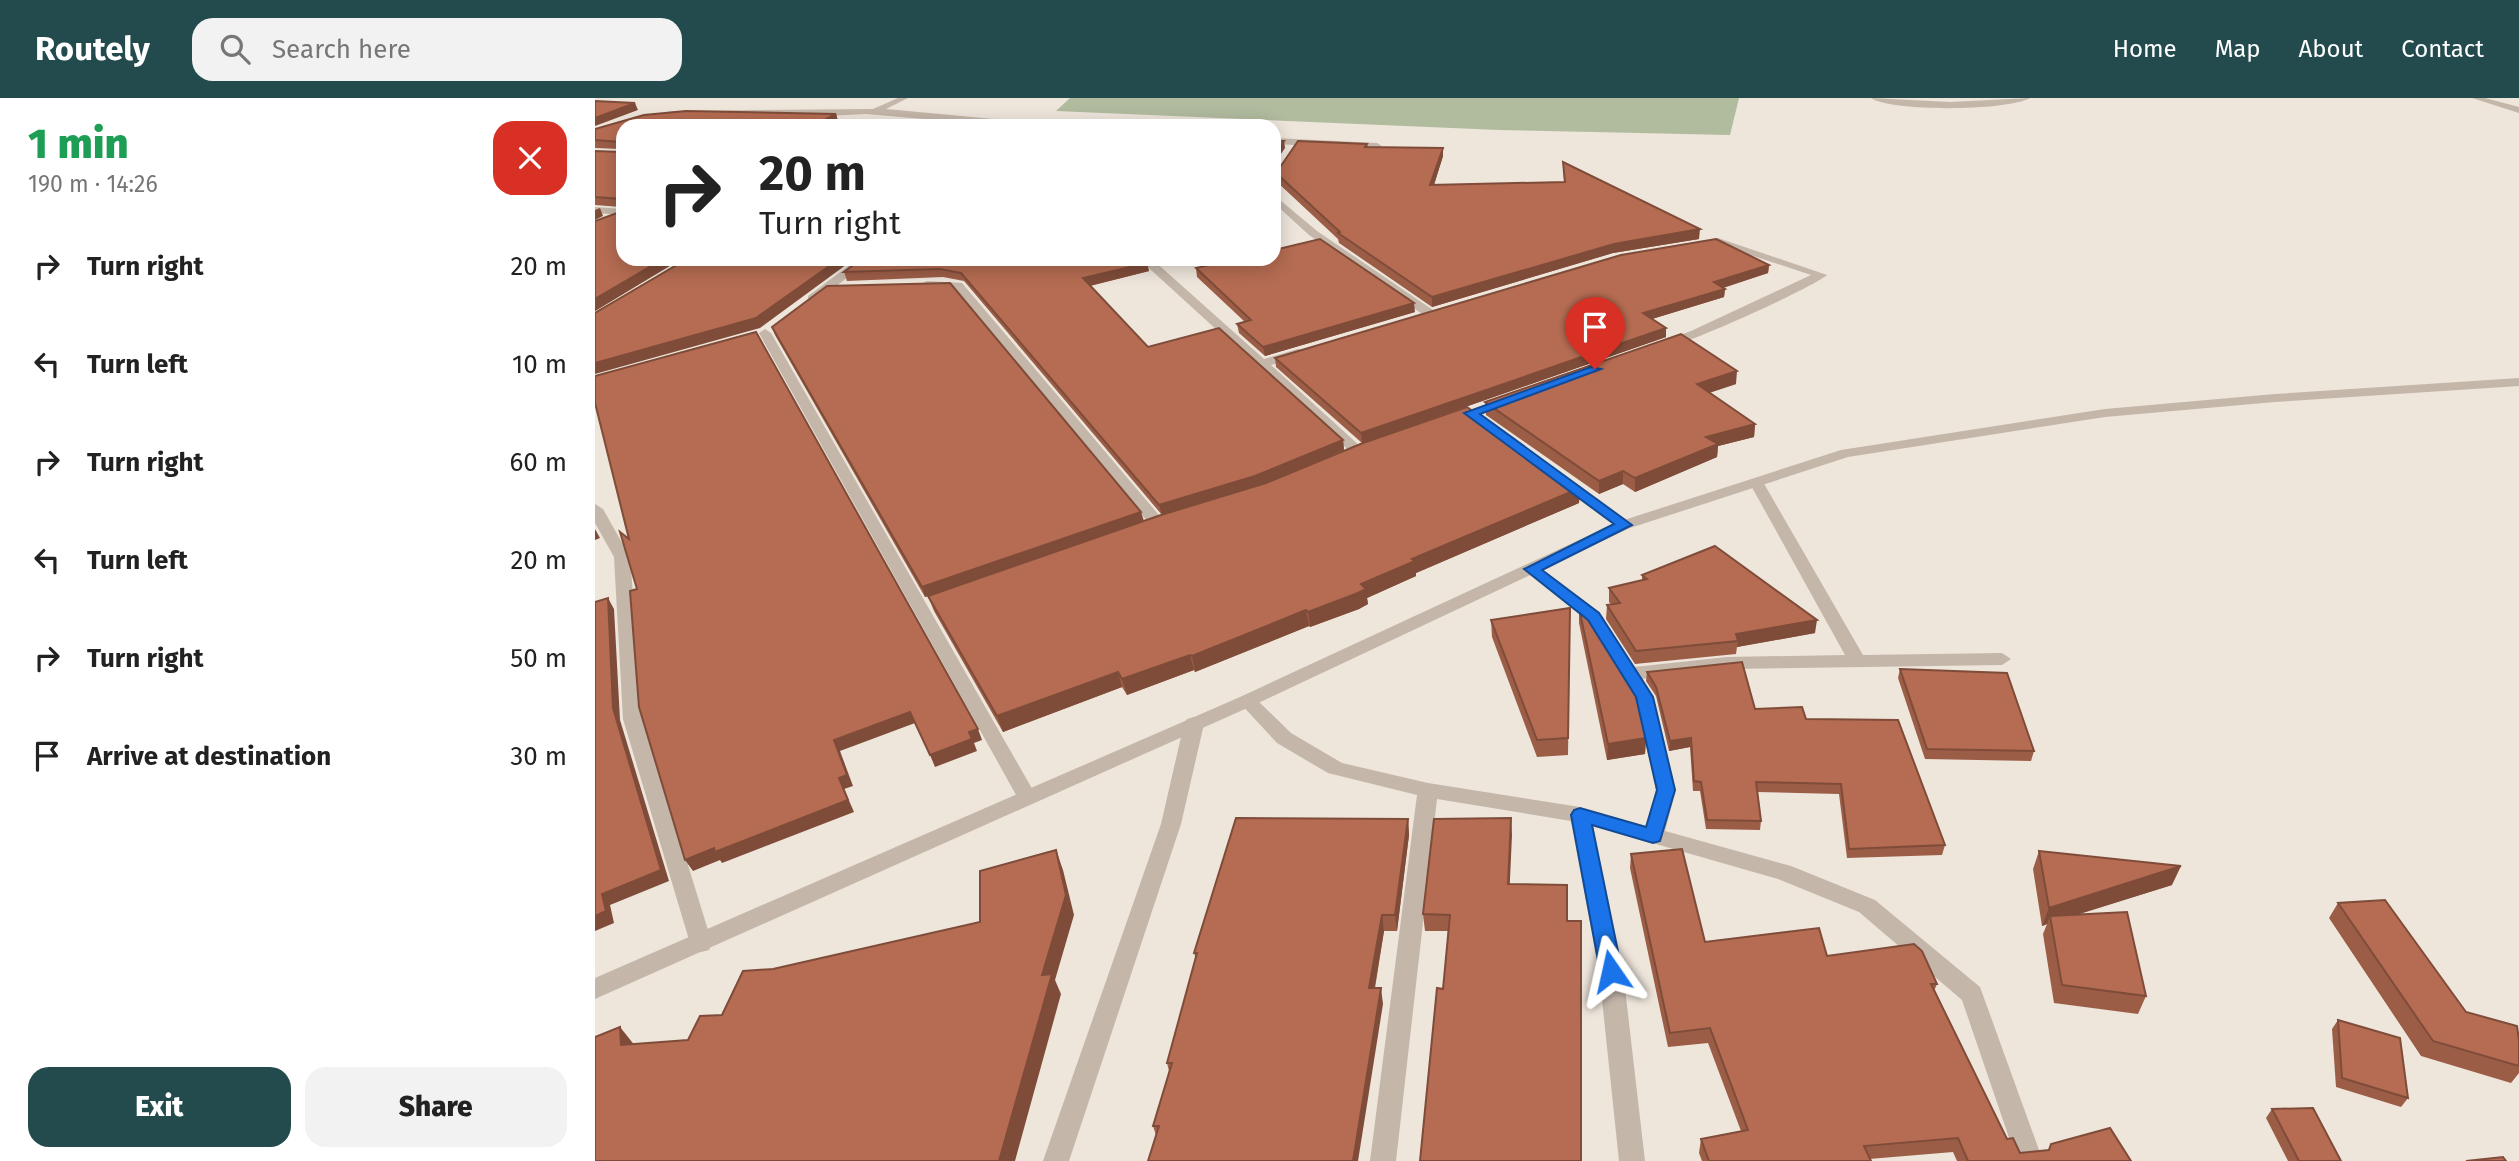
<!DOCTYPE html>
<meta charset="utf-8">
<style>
body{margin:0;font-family:"Fira Sans",sans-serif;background:#f2f2f2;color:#222;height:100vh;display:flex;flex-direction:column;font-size:26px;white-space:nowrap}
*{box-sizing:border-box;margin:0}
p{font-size:23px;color:#767676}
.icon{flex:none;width:38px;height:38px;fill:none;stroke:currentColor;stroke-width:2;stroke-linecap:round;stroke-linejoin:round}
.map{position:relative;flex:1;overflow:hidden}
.sheet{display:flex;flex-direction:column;background:#fff;width:595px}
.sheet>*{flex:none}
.guide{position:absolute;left:21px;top:21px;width:665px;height:147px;border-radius:21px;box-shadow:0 4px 18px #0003;background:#fff;color:#222;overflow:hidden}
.pin{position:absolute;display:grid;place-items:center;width:60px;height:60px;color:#fff;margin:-72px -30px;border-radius:50% 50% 50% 0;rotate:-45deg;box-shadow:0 0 7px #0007}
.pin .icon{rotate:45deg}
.me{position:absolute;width:77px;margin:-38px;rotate:349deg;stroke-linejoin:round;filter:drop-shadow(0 0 5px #0008)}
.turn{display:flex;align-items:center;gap:24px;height:147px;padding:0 28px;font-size:32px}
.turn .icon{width:91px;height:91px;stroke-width:2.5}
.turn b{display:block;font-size:49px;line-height:60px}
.round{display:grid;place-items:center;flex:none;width:74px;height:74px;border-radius:21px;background:#f2f2f2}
.headline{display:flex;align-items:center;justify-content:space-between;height:119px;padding:0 28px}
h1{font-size:42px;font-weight:800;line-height:52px;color:#1e9e55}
.cta{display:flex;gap:14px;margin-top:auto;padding:14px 28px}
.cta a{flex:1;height:80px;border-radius:21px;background:#234b4e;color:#fff;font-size:28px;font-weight:800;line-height:80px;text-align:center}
.cta a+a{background:#f2f2f2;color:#222}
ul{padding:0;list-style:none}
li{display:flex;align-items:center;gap:21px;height:98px;padding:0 28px}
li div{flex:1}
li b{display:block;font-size:26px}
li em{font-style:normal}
header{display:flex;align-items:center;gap:42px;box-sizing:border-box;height:98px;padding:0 35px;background:#234b4e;color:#fff}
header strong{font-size:33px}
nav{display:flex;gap:38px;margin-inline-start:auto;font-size:24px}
.search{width:490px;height:63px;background:#f2f2f2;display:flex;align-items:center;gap:18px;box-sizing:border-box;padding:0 24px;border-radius:21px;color:#767676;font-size:26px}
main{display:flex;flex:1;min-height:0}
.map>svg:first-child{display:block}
.green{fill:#b1bb9e}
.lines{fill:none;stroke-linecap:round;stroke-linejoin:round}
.minor{fill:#c4b6a9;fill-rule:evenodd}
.tertiary{fill:#c4b6a9;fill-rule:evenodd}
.wall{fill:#9c5d47}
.shaded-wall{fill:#7f4c39}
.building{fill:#b56c52;stroke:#7f4c39;stroke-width:2}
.route{fill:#1a73e8;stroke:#114b97;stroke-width:2}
</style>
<header>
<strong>Routely</strong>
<div class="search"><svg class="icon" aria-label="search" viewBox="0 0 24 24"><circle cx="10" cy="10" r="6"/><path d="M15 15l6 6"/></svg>Search here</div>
<nav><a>Home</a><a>Map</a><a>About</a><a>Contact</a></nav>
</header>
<main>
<section class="sheet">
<div class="headline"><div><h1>1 min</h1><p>190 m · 14:26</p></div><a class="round" style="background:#d93025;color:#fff"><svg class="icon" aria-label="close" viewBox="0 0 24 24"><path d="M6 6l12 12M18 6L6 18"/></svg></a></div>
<ul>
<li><svg class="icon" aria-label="right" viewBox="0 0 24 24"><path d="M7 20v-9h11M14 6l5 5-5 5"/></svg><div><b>Turn right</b></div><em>20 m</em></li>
<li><svg class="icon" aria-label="left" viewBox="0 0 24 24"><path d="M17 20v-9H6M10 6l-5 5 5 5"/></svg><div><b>Turn left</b></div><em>10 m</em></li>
<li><svg class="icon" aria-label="right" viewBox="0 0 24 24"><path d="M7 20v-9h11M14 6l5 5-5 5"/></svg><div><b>Turn right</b></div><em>60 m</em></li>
<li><svg class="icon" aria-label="left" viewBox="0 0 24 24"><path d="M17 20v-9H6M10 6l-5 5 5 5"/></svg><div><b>Turn left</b></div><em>20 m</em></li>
<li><svg class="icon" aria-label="right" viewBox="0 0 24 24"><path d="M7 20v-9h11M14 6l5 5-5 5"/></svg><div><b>Turn right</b></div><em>50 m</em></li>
<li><svg class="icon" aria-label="arrive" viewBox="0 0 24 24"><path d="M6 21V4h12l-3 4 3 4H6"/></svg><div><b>Arrive at destination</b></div><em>30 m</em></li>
</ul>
<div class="cta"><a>Exit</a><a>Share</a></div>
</section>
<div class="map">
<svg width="1924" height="1063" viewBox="0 0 1924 1063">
<rect width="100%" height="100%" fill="#eee5db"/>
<path class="green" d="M 475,0 L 1144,0 L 1135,37 L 904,32 L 461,13 Z"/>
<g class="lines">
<g class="minor">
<path d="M 303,0 L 313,0 L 291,11 L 443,25 L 447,28 L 411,28 L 271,16 L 212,19 L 104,17 L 52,22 L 0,37 L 0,31 L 26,23 L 78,13 L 278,11 Z"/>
<path d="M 1276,0 L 1355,4 L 1435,0 C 1413,13 1297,14 1276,0 Z"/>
<path d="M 679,40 L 782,45 L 787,48 L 782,51 L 679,46 Z"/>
<path d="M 679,97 L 722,133 L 838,212 L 838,218 L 830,218 L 714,137 L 679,105 Z"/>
<path d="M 0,109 L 28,111 L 28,117 L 0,115 Z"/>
<path d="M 1123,140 L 1232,177 C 1217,190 1081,252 1066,250 L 1066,244 L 1096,233 L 1216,177 L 1122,146 L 1112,148 L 1107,145 Z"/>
<path d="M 263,161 L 276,161 L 221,204 L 213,204 L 213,198 Z"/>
<path d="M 544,161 L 557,161 L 669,261 L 703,251 L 708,252 L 708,258 L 676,267 L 766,349 L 785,346 L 787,349 C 782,355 767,359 759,357 Z"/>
<path d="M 332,183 L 367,185 L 569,423 L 571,426 L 569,429 L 557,429 L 360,190 L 328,188 L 326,186 Z"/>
<path d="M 170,231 L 176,235 L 439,694 L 442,699 L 439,704 L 432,706 L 425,704 L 164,235 Z"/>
<path d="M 912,298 L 917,299 L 917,305 L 864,324 L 854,324 L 852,321 Z"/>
<path d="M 967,378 L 1035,424 L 1037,427 L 1035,430 L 1023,430 L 962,385 L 960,382 Z"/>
<path d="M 1161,380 L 1168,384 L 1268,557 L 1407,555 L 1416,561 L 1407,567 L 1132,571 L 1047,581 L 1058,599 L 1081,692 L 1070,733 L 1196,768 L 1280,802 L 1385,889 L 1448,1063 L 1422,1063 L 1367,902 L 1264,814 L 1183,781 L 998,728 L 1028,873 L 1050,1063 L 1024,1063 L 1004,873 L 976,723 L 842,701 L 801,1063 L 775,1063 L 822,697 L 733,675 L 682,645 L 643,603 L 645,599 L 659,599 L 696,635 L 747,665 L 833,685 L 985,709 L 1051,728 L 1061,692 L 1040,599 L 992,522 L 929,471 L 931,468 L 943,468 L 1004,514 L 1039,569 L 1132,559 L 1250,557 L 1154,384 Z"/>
<path d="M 0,406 L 8,411 L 35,459 L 48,621 L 117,845 L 114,852 L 106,854 L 98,852 L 95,845 L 28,621 L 19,459 L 0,425 Z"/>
<path d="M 599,619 L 606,621 L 609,626 L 586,726 L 474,1063 L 448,1063 L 566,726 L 589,626 L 592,621 Z"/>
</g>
<g class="tertiary">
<path d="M 1877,0 L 1890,0 L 1924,9 L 1924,15 Z"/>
<path d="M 1924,280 L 1924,288 L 1680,304 L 1510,319 L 1253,359 L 1035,430 L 659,607 L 0,901 L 0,880 L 645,599 L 1023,424 L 1246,352 L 1510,311 L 1680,296 Z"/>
</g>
</g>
<g class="wall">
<path d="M 91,13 L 241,16 L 243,23 L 234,28 L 28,28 L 28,161 L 86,161 L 0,213 L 0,123 L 25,114 L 26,109 L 0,107 L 0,53 L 26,54 L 26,51 L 0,50 L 0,31 L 49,17 Z"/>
<path d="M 772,46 L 773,49 L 848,50 L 848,58 L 839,87 L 969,84 L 968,64 L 1104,141 L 1018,155 L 837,209 L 744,145 L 743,141 L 682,84 L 681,75 Z"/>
<path d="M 266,161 L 552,165 L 554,173 L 495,188 L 553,249 L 748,342 L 749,352 L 669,386 L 985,390 L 984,405 L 821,475 L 821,478 L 772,500 L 773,506 L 764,511 L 715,529 L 714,528 L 600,574 L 599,572 L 532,597 L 527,589 L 408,634 L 339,513 L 333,498 L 567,417 L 369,183 L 348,179 L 252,183 L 249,174 Z"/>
<path d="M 560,161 L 575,161 L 567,167 Z"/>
<path d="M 1174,167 L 1173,175 L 1128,190 L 1130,191 L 1129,199 L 1057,221 L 1071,239 L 767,345 L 681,269 L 680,260 Z"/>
<path d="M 601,170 L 820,214 L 670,258 L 644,235 L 642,226 L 650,224 L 602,179 Z"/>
<path d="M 177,229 L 549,423 L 330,499 L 180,237 Z"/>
<path d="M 1141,286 L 1114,295 L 1160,326 L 1159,339 L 1123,348 L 1122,359 L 1040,394 L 1028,386 L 1004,396 L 891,317 L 890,304 Z"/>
<path d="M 1047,477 L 1220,535 L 1142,549 L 1141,556 L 1040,566 L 1011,521 L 1012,507 L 1016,506 L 1014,504 L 1014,490 L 1047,482 Z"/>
<path d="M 975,510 L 973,657 L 942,659 L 897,539 L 896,522 Z"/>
<path d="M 984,510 L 1051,640 L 1050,656 L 1012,662 L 984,525 Z"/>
<path d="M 1305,571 L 1439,653 L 1436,663 L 1330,661 L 1303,580 Z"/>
<path d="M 1052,574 L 1160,611 L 1211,621 L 1350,747 L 1347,757 L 1252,760 L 1244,696 L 1162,694 L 1166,723 L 1165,732 L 1111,731 L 1105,693 L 1098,693 L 1095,649 L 1074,653 L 1061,598 L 1051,583 Z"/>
<path d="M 813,721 L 814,737 L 802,833 L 789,833 L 780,890 L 788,906 L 561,1037 L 558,1028 L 574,973 L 572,965 L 601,861 L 599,855 Z"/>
<path d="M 917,737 L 848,891 L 853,833 L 830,833 L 828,816 Z"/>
<path d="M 1444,753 L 1577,787 L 1483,816 L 1551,898 L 1543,916 L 1459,905 L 1448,836 L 1452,826 L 1447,828 L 1438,771 Z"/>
<path d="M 1036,756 L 1110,844 L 1232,858 L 1342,886 L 1339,893 L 1412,1041 L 1425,1055 L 1453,1052 L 1456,1046 L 1536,1063 L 1362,1063 L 1358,1054 L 1274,1061 L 1276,1063 L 1107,1063 L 1104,1055 L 1106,1041 L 1146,1033 L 1113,945 L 1073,949 L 1035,770 Z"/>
<path d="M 1743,805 L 1871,914 L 1924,942 L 1924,975 L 1916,985 L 1826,958 L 1734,820 Z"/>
<path d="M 1743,922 L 1813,1000 L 1806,1009 L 1741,989 L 1737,931 Z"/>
<path d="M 1677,1011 L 1746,1063 L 1693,1063 L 1671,1020 Z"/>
</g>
<g class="shaded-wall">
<path d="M 40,5 L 43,12 L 0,28 L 0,20 Z"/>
<path d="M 241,16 L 243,23 L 234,28 L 218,28 Z"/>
<path d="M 689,43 L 690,50 L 679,66 L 679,57 Z"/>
<path d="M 848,50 L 848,58 L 836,96 L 835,87 Z"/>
<path d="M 5,110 L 8,118 L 0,122 L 0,112 Z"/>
<path d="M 1105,131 L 1104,141 L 1018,155 L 837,209 L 837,199 L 1019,146 Z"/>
<path d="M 68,161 L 86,161 L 0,213 L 0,201 Z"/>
<path d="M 244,161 L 259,161 L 165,230 L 0,276 L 0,265 Z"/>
<path d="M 566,161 L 575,161 L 567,167 Z"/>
<path d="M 552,165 L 554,173 L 490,189 L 488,180 Z"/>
<path d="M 1174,167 L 1173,175 L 1118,193 L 1119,184 Z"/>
<path d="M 1130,191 L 1129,199 L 1047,224 L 1048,215 Z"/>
<path d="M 819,205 L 820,214 L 670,258 L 668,249 Z"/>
<path d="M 1071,230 L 1071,239 L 767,345 L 766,335 Z"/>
<path d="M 1142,273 L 1141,286 L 1101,299 L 1102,286 Z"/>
<path d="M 1160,326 L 1159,339 L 1123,348 L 1122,359 L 1040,394 L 1040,380 L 1111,339 Z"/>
<path d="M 748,342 L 749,352 L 662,389 L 567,417 L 564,407 Z"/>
<path d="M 1028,373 L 1028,386 L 1004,396 L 1004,383 Z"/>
<path d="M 985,390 L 984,405 L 821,475 L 821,478 L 772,500 L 773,506 L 764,511 L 715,529 L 713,514 L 766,486 L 817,461 Z"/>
<path d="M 546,414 L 549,423 L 330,499 L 327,489 Z"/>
<path d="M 0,431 L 5,440 L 0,442 Z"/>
<path d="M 13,500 L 19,511 L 25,622 L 74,783 L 15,807 L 19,825 L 0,833 L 0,818 L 18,610 Z"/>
<path d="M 711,512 L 714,528 L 600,574 L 597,558 Z"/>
<path d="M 1222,522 L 1220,535 L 1142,549 L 1143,543 L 1141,536 Z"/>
<path d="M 595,557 L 599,572 L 532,597 L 527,581 Z"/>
<path d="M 523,574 L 527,589 L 408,634 L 402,618 Z"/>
<path d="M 315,614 L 320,625 L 245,653 L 258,688 L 249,691 L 259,714 L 127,765 L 125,762 L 98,773 L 90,762 L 244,680 L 239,642 Z"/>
<path d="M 383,631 L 387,642 L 379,645 L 382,653 L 340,669 L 335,657 L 374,634 Z"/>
<path d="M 1051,640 L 1050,656 L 1012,662 L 1013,646 Z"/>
<path d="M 1096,640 L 1095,649 L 1074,653 L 1075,643 Z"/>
<path d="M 916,720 L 917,737 L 914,803 L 913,786 Z"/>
<path d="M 813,721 L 814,737 L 802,833 L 800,817 Z"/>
<path d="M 461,752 L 468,772 L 479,817 L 460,882 L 466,896 L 420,1063 L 404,1063 L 447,877 Z"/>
<path d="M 1586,768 L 1577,787 L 1456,825 L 1455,818 L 1452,826 L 1447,828 L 1454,810 Z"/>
<path d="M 787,817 L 789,833 L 777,905 L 774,890 Z"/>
<path d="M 786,890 L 788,906 L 763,1063 L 758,1063 Z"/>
<path d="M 25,929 L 41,949 L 26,947 Z"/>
</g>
<g class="building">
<path d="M 0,3 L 40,5 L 0,20 Z"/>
<path d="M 91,13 L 241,16 L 218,28 L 220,28 L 28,28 L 28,161 L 68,161 L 0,201 L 0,123 L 25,114 L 26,101 L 0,99 L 0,53 L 26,54 L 25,44 L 0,42 L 0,31 L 49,17 Z"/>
<path d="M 396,24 L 492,28 L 390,28 Z"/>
<path d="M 679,43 L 689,43 L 679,57 Z"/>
<path d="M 703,43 L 772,46 L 770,49 L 848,50 L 835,87 L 970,84 L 968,64 L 1105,131 L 1019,146 L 837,199 L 743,135 L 745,134 L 681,75 Z"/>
<path d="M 725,141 L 819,205 L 668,249 L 642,226 L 656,222 L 601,170 L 640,161 L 679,161 L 679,152 Z"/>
<path d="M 1121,141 L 1174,167 L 1119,184 L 1130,191 L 1048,215 L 1071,230 L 766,335 L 680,260 L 1026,157 Z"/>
<path d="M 92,161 L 244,161 L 161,220 L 0,265 L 0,215 Z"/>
<path d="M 266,161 L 548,161 L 552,165 L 488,180 L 553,249 L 624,230 L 748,342 L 660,378 L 564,407 L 366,175 L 345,171 L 249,174 Z"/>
<path d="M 355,185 L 546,414 L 327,489 L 177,229 L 232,188 Z"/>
<path d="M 161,234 L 383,631 L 374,634 L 377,641 L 335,657 L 315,614 L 239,642 L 252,677 L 244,680 L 253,702 L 120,754 L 119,750 L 90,762 L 44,609 L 35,493 L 42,491 L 25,434 L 34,441 L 0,305 L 0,278 Z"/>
<path d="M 1086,236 L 1142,273 L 1102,286 L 1160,326 L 1111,339 L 1123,346 L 1040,380 L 1028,373 L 1004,383 L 890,304 Z"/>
<path d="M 872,309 L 985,390 L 817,461 L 820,463 L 766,486 L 771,491 L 763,495 L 713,514 L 711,512 L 597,558 L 595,557 L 527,581 L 523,574 L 402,618 L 333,498 L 566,417 L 671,385 L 768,345 Z"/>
<path d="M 1120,448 L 1222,522 L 1141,536 L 1143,543 L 1041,553 L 1012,507 L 1025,505 L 1014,490 L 1052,481 L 1047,477 Z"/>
<path d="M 13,500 L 18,610 L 66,772 L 7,796 L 11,813 L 0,818 L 0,504 Z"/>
<path d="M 990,509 L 1038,585 L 1051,640 L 1013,646 L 984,510 Z"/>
<path d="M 975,510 L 973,640 L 942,642 L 896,522 Z"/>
<path d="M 1147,564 L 1160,611 L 1207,609 L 1211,621 L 1303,622 L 1350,747 L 1254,751 L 1246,686 L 1161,684 L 1166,723 L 1112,722 L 1106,684 L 1099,683 L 1096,640 L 1075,643 L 1061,589 L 1052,574 Z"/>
<path d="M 1305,571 L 1412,575 L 1439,653 L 1332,651 Z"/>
<path d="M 641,720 L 813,721 L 800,817 L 787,817 L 774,890 L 786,890 L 758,1063 L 553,1063 L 564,1028 L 558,1028 L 577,965 L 572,965 L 602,855 L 599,855 Z"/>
<path d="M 916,720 L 913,786 L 972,787 L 972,823 L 986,823 L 986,1063 L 825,1063 L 842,890 L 848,891 L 855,817 L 828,816 L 839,721 Z"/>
<path d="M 1087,751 L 1110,844 L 1224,830 L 1232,858 L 1319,846 L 1327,853 L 1342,886 L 1336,886 L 1412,1041 L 1418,1040 L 1425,1055 L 1454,1052 L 1456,1046 L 1515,1030 L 1536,1063 L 1373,1063 L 1363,1040 L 1269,1048 L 1276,1063 L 1114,1063 L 1106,1041 L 1153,1032 L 1115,930 L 1075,935 L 1036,756 Z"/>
<path d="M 461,752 L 471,797 L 447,877 L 457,876 L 404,1063 L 0,1063 L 0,939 L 25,929 L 26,947 L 93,942 L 105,918 L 127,917 L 148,873 L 178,871 L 385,824 L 385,773 Z"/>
<path d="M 1444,753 L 1586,768 L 1454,810 Z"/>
<path d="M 1790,802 L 1871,914 L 1922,928 L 1924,942 L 1924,968 L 1838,943 L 1743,805 Z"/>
<path d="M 1532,814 L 1551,898 L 1467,887 L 1455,818 Z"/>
<path d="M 1743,922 L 1805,940 L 1813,1000 L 1747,980 Z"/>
<path d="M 1718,1010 L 1746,1063 L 1704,1063 L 1677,1011 Z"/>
<path d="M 1908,1059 L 1911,1063 L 1871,1063 Z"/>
</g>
<path class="route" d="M 996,269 L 1006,271 L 885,316 L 1037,427 L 947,472 L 1004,515 L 1058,599 L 1080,692 L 1065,743 L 1058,745 L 997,727 L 1027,873 L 1024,879 L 1016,882 L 1009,879 L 1005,873 L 976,717 L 979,712 L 985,710 L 1051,729 L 1062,692 L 1041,599 L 993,522 L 929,471 L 1019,426 L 869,315 Z"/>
</svg>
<div class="pin" style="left:1000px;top:271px;background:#d93025"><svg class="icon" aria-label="arrive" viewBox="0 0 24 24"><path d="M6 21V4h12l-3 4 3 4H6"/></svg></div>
<svg class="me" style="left:1016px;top:873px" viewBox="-20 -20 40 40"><path d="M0-17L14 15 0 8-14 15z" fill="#1a73e8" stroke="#fff" stroke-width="4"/></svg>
<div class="guide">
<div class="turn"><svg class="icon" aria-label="right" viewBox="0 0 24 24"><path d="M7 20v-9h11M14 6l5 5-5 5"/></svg><div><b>20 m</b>Turn right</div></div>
</div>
</div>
</main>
